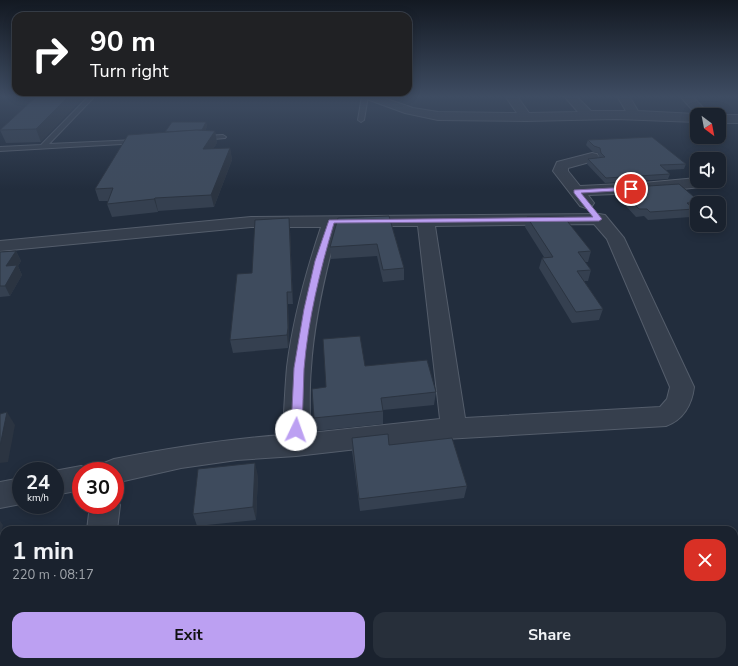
<!DOCTYPE html>
<meta charset="utf-8">
<style>
body{margin:0;font-family:"Nunito Sans",sans-serif;background:#272f3a;color:#f1f3f6;height:100vh;display:flex;flex-direction:column;font-size:15px;white-space:nowrap}
*{box-sizing:border-box;margin:0}
p{font-size:13px;color:#9fa4aa}
.icon{flex:none;width:22px;height:22px;fill:none;stroke:currentColor;stroke-width:2;stroke-linecap:round;stroke-linejoin:round}
.map{position:relative;flex:1;overflow:hidden}
.side{position:absolute;left:0px;top:526px;width:738px;height:140px;display:flex;flex-direction:column;background:#1a222e;border-radius:12px 12px 0 0;box-shadow:0 2px 10px #0003,0 0 0 1px #383f4a}
.side>*{flex:none}
.top-card{position:absolute;left:12px;top:12px;width:400px;height:84px;border-radius:12px;box-shadow:0 2px 10px #0003,0 0 0 1px #383f4a;background:#202124;color:#fff;overflow:hidden}
.needle{width:26px;rotate:148deg}
.buttons{position:absolute;left:690px;top:108px;display:grid;gap:8px}
.buttons a{display:grid;place-items:center;width:36px;height:36px;border-radius:8px;background:#1a222e;box-shadow:0 2px 10px #0003,0 0 0 1px #383f4a;font-size:20px}
.speed{position:absolute;left:12px;top:462px;display:flex;gap:8px;font-size:20px;font-weight:700;text-align:center}
.speed>*{display:grid;place-content:center;width:52px;height:52px;border-radius:50%;background:#1a222e;box-shadow:0 2px 10px #0003,0 0 0 1px #383f4a;line-height:1}
.speed small{font-size:10px;font-weight:400}
.speed .limit{border:6px solid #d22;background:#fff;color:#111}
.pin{position:absolute;display:grid;place-items:center;width:34px;height:34px;color:#fff;margin:-17px;border:2px solid #fff;border-radius:50%;box-shadow:0 1px 4px #0007}
.me{position:absolute;width:44px;margin:-22px;rotate:3deg;stroke-linejoin:round;filter:drop-shadow(0 0 3px #0008)}
.turn{display:flex;align-items:center;gap:14px;height:84px;padding:0 12px;font-size:18px}
.turn .icon{width:52px;height:52px;stroke-width:2.5}
.turn b{display:block;font-size:28px;line-height:34px}
.round{display:grid;place-items:center;flex:none;width:42px;height:42px;border-radius:12px;background:#272f3a}
.overview{display:flex;align-items:center;justify-content:space-between;height:68px;padding:0 12px}
h1{font-size:24px;font-weight:700;line-height:30px}
.primary-button{display:flex;gap:8px;margin-top:auto;padding:8px 12px}
.primary-button a{flex:1;height:46px;border-radius:12px;background:#bca0f2;color:#111;font-size:16px;font-weight:700;line-height:46px;text-align:center}
.primary-button a+a{background:#272f3a;color:#f1f3f6}
.map>svg:first-child{display:block}
.lines{fill:none;stroke-linecap:round;stroke-linejoin:round}
.service-casing{stroke:#545d6b;stroke-width:2}
.minor-casing{stroke:#545d6b;stroke-width:2}
.service{fill:#363f4d;fill-rule:evenodd}
.minor{fill:#363f4d;fill-rule:evenodd}
.wall{fill:#354050}
.shaded-wall{fill:#2b3441}
.building{fill:#3e4b5d;stroke:#2b3441}
.route{fill:#bca0f2;stroke:#7a689d}
</style>
<div class="map">
<svg width="738" height="666" viewBox="0 0 738 666">
<rect width="100%" height="100%" fill="#222d3d"/>
<g class="lines">
<defs>
<g id="service">
<path d="M 89,96 L 95,96 L 49,144 L 137,140 L 140,142 L 139,143 L 0,151 L 0,147 L 41,145 Z"/>
<path d="M 362,96 L 368,96 L 364,120 L 361,122 L 358,120 Z"/>
<path d="M 223,135 L 226,137 L 225,138 L 202,140 L 199,138 L 202,136 Z"/>
</g>
<g id="minor">
<path d="M 362,96 L 378,96 L 413,108 L 438,112 L 517,113 L 505,96 L 517,96 L 529,113 L 578,112 L 564,96 L 576,96 L 591,111 L 626,111 L 617,96 L 629,96 L 638,111 L 696,114 L 680,96 L 692,96 L 710,115 L 697,115 L 697,122 L 616,119 L 526,121 L 438,120 L 405,113 L 364,98 Z"/>
<rect x="719" y="115" width="19" height="8"/>
<path d="M 592,153 L 597,154 L 599,157 L 597,160 L 568,168 L 568,171 L 580,186 L 643,183 L 697,178 L 697,181 L 719,181 L 716,184 L 711,186 L 643,193 L 588,195 L 594,203 L 592,206 L 586,208 L 580,206 L 553,171 L 557,162 Z"/>
<path d="M 599,214 L 605,215 L 624,238 L 694,387 C 692,405 683,420 666,426 L 445,439 L 296,456 L 237,460 L 181,468 L 115,483 L 115,471 L 100,471 L 104,463 L 114,459 C 170,448 226,439 283,435 C 284,412 285,390 287,367 C 293,319 306,272 321,227 L 251,227 L 0,251 L 0,241 L 251,217 ZM 594,224 L 607,239 L 670,387 L 667,399 L 660,407 L 465,418 L 435,226 ZM 338,226 L 418,226 L 440,419 L 310,433 C 310,411 309,390 311,368 C 314,320 325,273 338,226 Z"/>
<path d="M 81,466 L 92,471 L 81,471 L 81,490 L 55,495 L 54,471 Z"/>
<path d="M 21,478 L 21,504 L 0,508 L 0,482 Z"/>
<path d="M 115,496 L 120,505 L 117,530 L 87,530 L 90,505 L 115,505 Z"/>
<rect x="69" y="662" width="36" height="4"/>
</g>
</defs>
<use href="#service" class="service-casing"/>
<use href="#minor" class="minor-casing"/>
<use href="#service" class="service"/>
<use href="#minor" class="minor"/>
</g>
<g class="wall">
<path d="M 37,96 L 41,142 L 6,143 L 0,130 Z"/>
<path d="M 206,122 L 207,127 L 205,131 L 215,131 L 217,143 L 213,149 L 230,148 L 232,160 L 214,207 L 158,211 L 158,212 L 112,217 L 107,204 L 108,201 L 99,201 L 95,189 L 165,132 Z"/>
<path d="M 588,140 L 686,164 L 684,169 L 666,170 L 670,174 L 668,179 L 605,183 L 587,164 L 588,159 L 599,158 L 598,153 L 593,152 L 586,145 Z"/>
<path d="M 618,188 L 700,202 L 700,203 L 697,203 L 697,210 L 694,210 L 691,217 L 648,220 L 644,216 L 636,217 L 616,195 Z"/>
<path d="M 389,216 L 404,268 L 404,280 L 383,282 L 377,256 L 331,259 L 330,247 Z"/>
<path d="M 527,217 L 591,251 L 588,262 L 585,262 L 591,270 L 588,281 L 584,281 L 603,309 L 599,320 L 572,323 L 539,268 L 542,258 L 544,257 L 525,227 Z"/>
<path d="M 290,229 L 293,304 L 288,304 L 289,341 L 288,348 L 233,353 L 230,340 L 252,273 Z"/>
<path d="M 16,251 L 21,261 L 18,266 L 22,275 L 10,296 L 0,297 L 0,252 Z"/>
<path d="M 365,366 L 436,392 L 434,405 L 383,410 L 383,424 L 315,431 L 314,418 L 326,387 Z"/>
<path d="M 352,438 L 389,445 L 467,486 L 464,498 L 360,511 L 352,451 Z"/>
<path d="M 258,476 L 256,520 L 197,526 L 193,514 Z"/>
</g>
<g class="shaded-wall">
<path d="M 69,96 L 85,96 L 41,142 L 36,129 Z"/>
<path d="M 206,122 L 207,127 L 203,135 L 202,130 Z"/>
<path d="M 215,131 L 217,143 L 205,161 L 203,149 Z"/>
<path d="M 230,148 L 232,160 L 214,207 L 211,195 Z"/>
<path d="M 155,198 L 158,211 L 158,212 L 154,199 Z"/>
<path d="M 289,218 L 290,229 L 293,304 L 292,292 Z"/>
<path d="M 16,251 L 21,261 L 18,266 L 22,275 L 10,296 L 5,286 L 6,266 Z"/>
<path d="M 287,292 L 288,304 L 289,341 L 288,348 L 287,335 Z"/>
<path d="M 7,412 L 15,425 L 8,462 L 0,463 L 0,446 Z"/>
<path d="M 255,463 L 258,476 L 256,520 L 253,507 Z"/>
<path d="M 0,521 L 3,525 L 0,538 Z"/>
</g>
<g class="building">
<path d="M 37,96 L 69,96 L 36,129 L 0,130 Z"/>
<path d="M 172,122 L 206,122 L 202,130 L 165,132 Z"/>
<path d="M 196,130 L 215,131 L 203,149 L 230,148 L 211,195 L 155,198 L 154,199 L 107,204 L 113,188 L 95,189 L 128,135 Z"/>
<path d="M 652,137 L 686,164 L 660,165 L 670,174 L 606,178 L 588,159 L 605,157 L 601,153 L 600,148 L 594,146 L 588,140 Z"/>
<path d="M 679,184 L 700,202 L 687,203 L 694,209 L 650,212 L 647,209 L 639,209 L 618,188 Z"/>
<path d="M 389,216 L 404,268 L 383,270 L 377,244 L 330,247 L 338,218 Z"/>
<path d="M 527,217 L 564,217 L 591,251 L 578,252 L 591,270 L 577,271 L 603,309 L 576,312 L 542,258 L 553,257 Z"/>
<path d="M 289,218 L 292,292 L 287,292 L 288,328 L 287,335 L 230,340 L 237,274 L 252,273 L 255,220 Z"/>
<path d="M 16,251 L 6,266 L 17,265 L 5,286 L 0,286 L 0,252 Z"/>
<path d="M 360,336 L 365,366 L 427,360 L 436,392 L 381,398 L 383,411 L 314,418 L 312,389 L 326,387 L 323,339 Z"/>
<path d="M 7,412 L 0,446 L 0,414 Z"/>
<path d="M 388,434 L 389,445 L 452,438 L 467,486 L 359,499 L 352,438 Z"/>
<path d="M 255,463 L 253,507 L 193,514 L 198,469 Z"/>
</g>
<linearGradient id="sky" x2="0" y2="1"><stop stop-color="#131922"/><stop offset="0.51" stop-color="#3e4c62"/><stop offset="1" stop-color="#3e4c62" stop-opacity="0"/></linearGradient>
<rect width="738" height="189" fill="url(#sky)"/>
<path class="route" d="M 631,187 L 633,187 L 633,190 L 581,193 L 602,219 L 599,221 L 334,223 C 320,270 308,320 304,369 C 303,389 303,410 302,430 L 300,433 L 296,434 L 293,433 L 291,430 L 294,368 L 304,309 L 315,261 L 329,220 L 593,217 L 574,193 L 574,190 Z"/>
</svg>
<div class="buttons">
<a><svg class="needle" viewBox="-14 -14 28 28"><path d="M0-13l5 13h-10z" fill="#e53935"/><path d="M0 13l5-13h-10z" fill="#9fa4aa"/></svg></a>
<a><svg class="icon" aria-label="sound" viewBox="0 0 24 24"><path d="M4 9h4l5-4v14l-5-4H4zM17 9q2 3 0 6"/></svg></a>
<a><svg class="icon" aria-label="search" viewBox="0 0 24 24"><circle cx="10" cy="10" r="6"/><path d="M15 15l6 6"/></svg></a>
</div>
<div class="speed"><div>24<small>km/h</small></div><div class="limit">30</div></div>
<div class="pin" style="left:631px;top:189px;background:#d93025"><svg class="icon" aria-label="arrive" viewBox="0 0 24 24"><path d="M6 21V4h12l-3 4 3 4H6"/></svg></div>
<svg class="me" style="left:296px;top:430px" viewBox="-20 -20 40 40"><circle r="19" fill="#fff"/><path d="M0-13L10 11 0 6-10 11z" fill="#bca0f2"/></svg>
<div class="top-card">
<div class="turn"><svg class="icon" aria-label="right" viewBox="0 0 24 24"><path d="M7 20v-9h11M14 6l5 5-5 5"/></svg><div><b>90 m</b>Turn right</div></div>
</div>
<section class="side">
<div class="overview"><div><h1>1 min</h1><p>220 m · 08:17</p></div><a class="round" style="background:#d93025;color:#fff"><svg class="icon" aria-label="close" viewBox="0 0 24 24"><path d="M6 6l12 12M18 6L6 18"/></svg></a></div>
<div class="primary-button"><a>Exit</a><a>Share</a></div>
</section>
</div>
